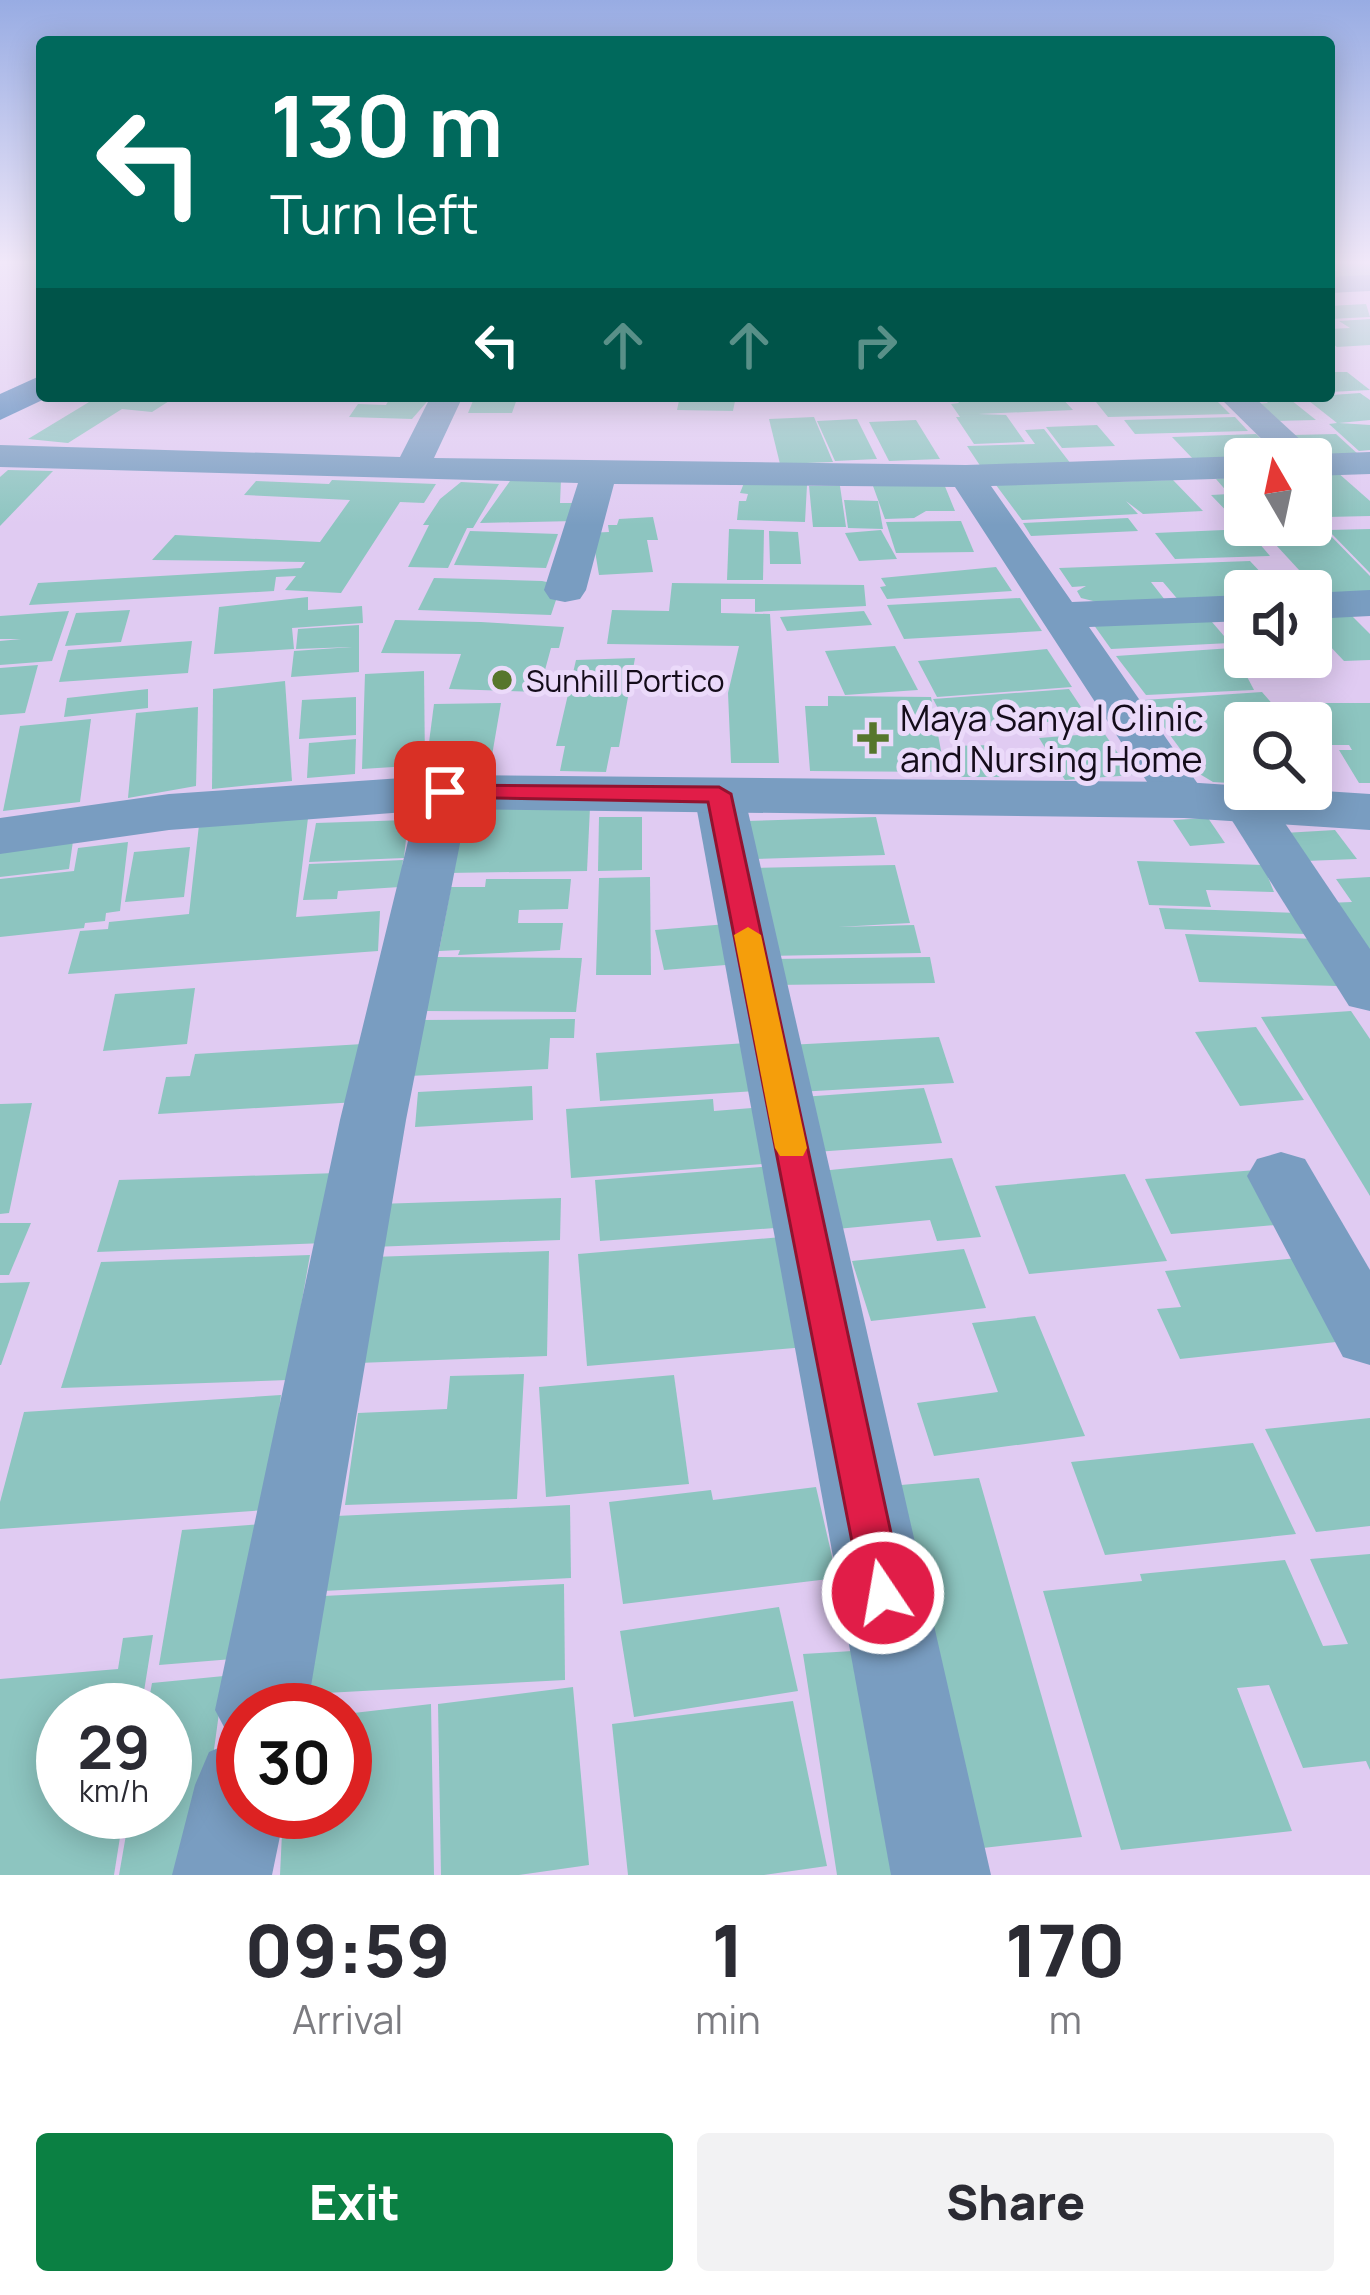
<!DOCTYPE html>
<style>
body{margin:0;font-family:Manrope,sans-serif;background:#f2f2f3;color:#2b2b33;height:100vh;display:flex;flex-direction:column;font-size:45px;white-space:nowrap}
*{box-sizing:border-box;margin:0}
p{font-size:39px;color:#7c7c81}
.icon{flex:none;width:66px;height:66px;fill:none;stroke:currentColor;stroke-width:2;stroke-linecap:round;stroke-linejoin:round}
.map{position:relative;height:1875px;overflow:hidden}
.side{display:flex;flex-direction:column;background:#fff;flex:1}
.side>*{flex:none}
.hud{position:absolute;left:36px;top:36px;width:1299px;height:366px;border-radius:12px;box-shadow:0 6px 30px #0003;background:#00695c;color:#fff;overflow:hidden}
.needle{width:78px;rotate:351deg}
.buttons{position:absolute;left:1224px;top:438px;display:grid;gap:24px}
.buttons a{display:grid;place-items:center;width:108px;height:108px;border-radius:12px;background:#fff;box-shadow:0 6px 30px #0003;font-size:60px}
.speed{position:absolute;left:36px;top:1683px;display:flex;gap:24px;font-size:60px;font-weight:700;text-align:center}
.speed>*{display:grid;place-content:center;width:156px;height:156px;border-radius:50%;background:#fff;box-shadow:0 6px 30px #0003;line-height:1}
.speed small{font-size:30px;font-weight:400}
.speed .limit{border:18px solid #d22;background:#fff;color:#111}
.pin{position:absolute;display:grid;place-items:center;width:102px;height:102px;color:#fff;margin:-51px;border-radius:24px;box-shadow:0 6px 18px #0006}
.me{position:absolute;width:132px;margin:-66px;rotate:348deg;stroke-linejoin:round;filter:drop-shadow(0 0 9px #0008)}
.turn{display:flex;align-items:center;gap:42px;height:252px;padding:0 36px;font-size:54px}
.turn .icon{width:156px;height:156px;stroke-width:2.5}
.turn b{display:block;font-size:84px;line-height:102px}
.lanes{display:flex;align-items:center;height:114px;padding:0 36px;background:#0003;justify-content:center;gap:60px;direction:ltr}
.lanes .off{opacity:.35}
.eta{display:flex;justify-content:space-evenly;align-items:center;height:204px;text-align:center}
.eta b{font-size:72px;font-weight:800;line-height:84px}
.cta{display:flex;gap:24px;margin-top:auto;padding:24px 36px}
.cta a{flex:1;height:138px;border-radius:12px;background:#0b8043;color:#fff;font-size:48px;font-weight:800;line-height:138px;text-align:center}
.cta a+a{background:#f2f2f3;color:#2b2b33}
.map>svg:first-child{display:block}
.building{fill:#8dc5c0}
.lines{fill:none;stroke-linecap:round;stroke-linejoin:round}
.minor{fill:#799dc1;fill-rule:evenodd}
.tertiary{fill:#799dc1;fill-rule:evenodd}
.secondary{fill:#4a80b6;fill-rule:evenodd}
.route{fill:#e11d48;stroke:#92132f;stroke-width:3}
.slow{fill:#f59e0b}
.poi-dot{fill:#56762c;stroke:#ebdafa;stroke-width:4.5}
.labels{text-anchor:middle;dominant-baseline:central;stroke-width:10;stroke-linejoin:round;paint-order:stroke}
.far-poi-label{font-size:30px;fill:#140c1a;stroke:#ebdafa;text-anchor:start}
.poi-label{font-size:36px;fill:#140c1a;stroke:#ebdafa;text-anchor:start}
</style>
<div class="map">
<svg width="1370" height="1875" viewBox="0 0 1370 1875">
<rect width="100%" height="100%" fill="#e0cbf2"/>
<g class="building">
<path d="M 1329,263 L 1370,263 L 1370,277 L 1329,280 L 1329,271 L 1337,271 Z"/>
<path d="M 1366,304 L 1370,317 L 1329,319 L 1329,306 Z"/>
<path d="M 1370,319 L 1370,345 L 1337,347 L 1329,341 L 1329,329 L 1350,328 L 1339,321 Z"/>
<path d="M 1329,372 L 1347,372 L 1370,390 L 1329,392 Z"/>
<path d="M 1360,393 L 1370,400 L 1370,420 L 1339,423 L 1370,425 L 1370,450 L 1359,451 L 1329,424 L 1337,423 L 1304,397 Z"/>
<path d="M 99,396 L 177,396 L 152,412 L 122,409 L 68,443 L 28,439 Z"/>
<path d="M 391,396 L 432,396 L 412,419 L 349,417 L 358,404 L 386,405 Z"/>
<path d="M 475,396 L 518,396 L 512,413 L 468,413 Z"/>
<path d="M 680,396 L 736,396 L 733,411 L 677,410 Z"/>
<path d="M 954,396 L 1060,396 L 1073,410 L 978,414 L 1006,415 L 1025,442 L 974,444 L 956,417 L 960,417 L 951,404 L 959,403 Z"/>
<path d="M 1117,396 L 1171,396 L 1174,400 L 1174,396 L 1212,396 L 1230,414 L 1108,417 L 1096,402 L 1122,402 Z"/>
<path d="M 1260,396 L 1286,396 L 1316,420 L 1275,421 L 1255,404 L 1268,403 Z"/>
<path d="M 814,417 L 833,462 L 780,464 L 769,419 Z"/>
<path d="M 1235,417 L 1248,431 L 1135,434 L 1124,420 Z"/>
<path d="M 857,419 L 877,459 L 835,461 L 817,421 Z"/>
<path d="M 916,420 L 940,459 L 889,461 L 869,422 Z"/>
<path d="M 1097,425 L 1115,446 L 1062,448 L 1046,427 Z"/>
<path d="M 1044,429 L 1071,464 L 981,467 L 967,446 L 1035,444 L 1025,430 Z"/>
<path d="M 1256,434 L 1269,446 L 1258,450 L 1267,459 L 1194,460 L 1172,437 Z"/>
<path d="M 1336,434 L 1359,455 L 1315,456 L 1293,435 Z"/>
<path d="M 8,470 L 53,471 L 0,526 L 0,477 Z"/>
<path d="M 1337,472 L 1370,501 L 1370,516 L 1327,517 L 1311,502 L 1311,473 Z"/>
<path d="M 1245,476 L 1245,522 L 1237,522 L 1211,495 L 1229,494 L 1216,479 Z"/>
<path d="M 332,480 L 436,484 L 424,503 L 400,502 L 341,593 L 285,590 L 296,576 L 276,577 L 274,591 L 29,605 L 38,583 L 301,568 L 305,562 L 152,560 L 175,535 L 320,542 L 350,500 L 244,495 L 256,481 L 329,484 Z"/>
<path d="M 561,480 L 560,503 L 575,503 L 575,521 L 480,523 L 510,481 Z"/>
<path d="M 1173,480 L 1203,511 L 1143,514 L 1126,501 L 1138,514 L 1022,520 L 996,485 Z"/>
<path d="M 461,482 L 499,484 L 473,528 L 467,528 L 448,568 L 408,567 L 429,525 L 423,525 L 440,499 Z"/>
<path d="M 744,483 L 807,485 L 805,522 L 737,520 L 739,501 L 746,501 L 748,494 L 740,493 Z"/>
<path d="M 944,484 L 955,511 L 926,511 L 914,518 L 885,519 L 873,486 Z"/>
<path d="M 809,486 L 840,486 L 846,527 L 813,527 Z"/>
<path d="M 844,500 L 878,501 L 883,529 L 848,528 Z"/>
<path d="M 653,517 L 658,540 L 647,540 L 653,572 L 599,575 L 594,545 L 586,533 L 609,532 L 608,525 L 617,525 L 619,519 Z"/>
<path d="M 1128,518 L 1138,531 L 1031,536 L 1023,523 Z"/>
<path d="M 961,521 L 974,552 L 896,553 L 886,522 Z"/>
<path d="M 729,529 L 764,530 L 763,580 L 727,580 Z"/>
<path d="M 1247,529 L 1270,556 L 1175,559 L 1155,533 Z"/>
<path d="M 1324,529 L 1370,576 L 1370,594 L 1323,596 L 1264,532 Z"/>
<path d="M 1370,529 L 1370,573 L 1328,530 Z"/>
<path d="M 881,530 L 897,559 L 859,561 L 845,533 Z"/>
<path d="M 470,531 L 558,534 L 546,568 L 454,565 Z"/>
<path d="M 769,531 L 798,532 L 801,564 L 770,564 Z"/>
<path d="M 1250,561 L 1278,591 L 1245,591 L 1245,598 L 1180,602 L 1163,582 L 1151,582 L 1165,600 L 1097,602 L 1081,598 L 1077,591 L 1086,586 L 1072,587 L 1059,568 Z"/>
<path d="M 996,567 L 1012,591 L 887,599 L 880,587 L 886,586 L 881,578 Z"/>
<path d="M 434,578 L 542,581 L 561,585 L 551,615 L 418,610 Z"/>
<path d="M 672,583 L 864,585 L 866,606 L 755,612 L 755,599 L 721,599 L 721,613 L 770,614 L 779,763 L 731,763 L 728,693 L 739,646 L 607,644 L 612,610 L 669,611 Z"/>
<path d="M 308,597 L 308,610 L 362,606 L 363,623 L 292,628 L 294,649 L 214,654 L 219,607 Z"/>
<path d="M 1020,598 L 1042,631 L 904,639 L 887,605 Z"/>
<path d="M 130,610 L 121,642 L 65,646 L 76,613 Z"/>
<path d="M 69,611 L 52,661 L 0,665 L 0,641 L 21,639 L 0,639 L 0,616 Z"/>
<path d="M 864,611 L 872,625 L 787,631 L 780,617 Z"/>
<path d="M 1348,612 L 1370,634 L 1370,660 L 1344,661 L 1311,626 L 1311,614 Z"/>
<path d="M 1206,615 L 1230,643 L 1111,649 L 1091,621 Z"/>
<path d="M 395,620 L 481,622 L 564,627 L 559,648 L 551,648 L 539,692 L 449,689 L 461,654 L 381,653 Z"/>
<path d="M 359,625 L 359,672 L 291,677 L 294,651 L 352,647 L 296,649 L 298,629 Z"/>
<path d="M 192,641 L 188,673 L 59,682 L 68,650 Z"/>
<path d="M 895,646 L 918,690 L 845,695 L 825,651 Z"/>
<path d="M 1232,648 L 1254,690 L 1146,695 L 1116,656 Z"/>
<path d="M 1047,649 L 1072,687 L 937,697 L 918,661 Z"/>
<path d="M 635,658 L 619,747 L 611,747 L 606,772 L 560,771 L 565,746 L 556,746 L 576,660 Z"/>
<path d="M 38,665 L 25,713 L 0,715 L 0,668 Z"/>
<path d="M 424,671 L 425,765 L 362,769 L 365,674 Z"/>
<path d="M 285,681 L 292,781 L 212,789 L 213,689 Z"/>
<path d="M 148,689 L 148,708 L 64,717 L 67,698 Z"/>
<path d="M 1069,689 L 1089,719 L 949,729 L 933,699 Z"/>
<path d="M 1262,692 L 1289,723 L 1245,723 L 1245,784 L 1213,782 L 1198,773 L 1144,700 Z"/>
<path d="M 828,696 L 931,697 L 945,772 L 810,771 L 805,706 L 828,706 Z"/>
<path d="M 356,697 L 356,735 L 299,739 L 302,700 Z"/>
<path d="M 501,703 L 489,773 L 425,773 L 434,704 Z"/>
<path d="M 1296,703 L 1370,703 L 1370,783 L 1359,783 L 1339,750 L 1352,750 L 1349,745 L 1325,745 Z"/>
<path d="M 198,707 L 196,786 L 128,798 L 136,713 Z"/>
<path d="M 91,719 L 80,802 L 3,811 L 20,726 Z"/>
<path d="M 1104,733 L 1133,775 L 1065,780 L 1039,738 Z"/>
<path d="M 356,739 L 355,774 L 307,778 L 309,743 Z"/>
<path d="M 992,745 L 1002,777 L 961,777 L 953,746 Z"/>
<path d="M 1311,748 L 1317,755 L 1330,784 L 1311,784 Z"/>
<path d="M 590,807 L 587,871 L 447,873 L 457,809 Z"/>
<path d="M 599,817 L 642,817 L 642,870 L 598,871 Z"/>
<path d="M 876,817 L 885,855 L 752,859 L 746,821 Z"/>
<path d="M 308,818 L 296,917 L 380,911 L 378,951 L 68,974 L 80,931 L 108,929 L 109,922 L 189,914 L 199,825 Z"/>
<path d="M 1208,818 L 1225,843 L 1190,846 L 1173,820 Z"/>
<path d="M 408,820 L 404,858 L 309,862 L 316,823 Z"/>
<path d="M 1335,830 L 1357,859 L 1305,861 L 1284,833 Z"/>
<path d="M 73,841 L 69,869 L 0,877 L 0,849 Z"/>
<path d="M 128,842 L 120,911 L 106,913 L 105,921 L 85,923 L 84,928 L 0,937 L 0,879 L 74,871 L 78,848 Z"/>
<path d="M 190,847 L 184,897 L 125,902 L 134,852 Z"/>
<path d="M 403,860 L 400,887 L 338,891 L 337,899 L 303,900 L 309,864 Z"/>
<path d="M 1137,861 L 1263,865 L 1274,892 L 1206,890 L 1211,907 L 1149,905 Z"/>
<path d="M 895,865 L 910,923 L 838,927 L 914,925 L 921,953 L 767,956 L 750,868 Z"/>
<path d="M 650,877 L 651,975 L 596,975 L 599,878 Z"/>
<path d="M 1370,877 L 1370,964 L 1326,903 L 1352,902 L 1336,879 Z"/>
<path d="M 486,879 L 571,879 L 568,909 L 519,910 L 518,923 L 563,923 L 560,950 L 458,955 L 460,950 L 439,951 L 451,887 L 485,887 Z"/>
<path d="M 1159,908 L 1298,913 L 1306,934 L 1165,929 Z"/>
<path d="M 727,924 L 738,964 L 664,970 L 655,930 Z"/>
<path d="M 1185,934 L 1317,939 L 1337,986 L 1199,982 Z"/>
<path d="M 437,957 L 582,958 L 576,1012 L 424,1011 Z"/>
<path d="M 930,957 L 935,983 L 773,985 L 770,959 Z"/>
<path d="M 195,988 L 187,1044 L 103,1051 L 115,994 Z"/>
<path d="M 1351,1011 L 1370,1039 L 1370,1196 L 1261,1017 Z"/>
<path d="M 575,1019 L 574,1038 L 550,1038 L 548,1069 L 409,1076 L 419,1020 Z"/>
<path d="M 1256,1027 L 1304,1100 L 1240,1106 L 1195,1032 Z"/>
<path d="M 939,1037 L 954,1083 L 798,1092 L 788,1045 Z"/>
<path d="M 747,1043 L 756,1091 L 600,1101 L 596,1053 Z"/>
<path d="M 363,1044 L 357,1102 L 158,1114 L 166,1077 L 190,1076 L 195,1054 Z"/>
<path d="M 532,1086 L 533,1120 L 415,1127 L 418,1092 Z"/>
<path d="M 924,1088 L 942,1143 L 815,1152 L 802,1097 Z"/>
<path d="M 713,1099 L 714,1111 L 752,1108 L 763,1164 L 571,1178 L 566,1109 Z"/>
<path d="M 32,1103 L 9,1213 L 0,1214 L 0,1104 Z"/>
<path d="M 952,1158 L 981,1237 L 937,1241 L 930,1220 L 837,1229 L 820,1171 Z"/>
<path d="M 774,1166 L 788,1227 L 600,1241 L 595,1180 Z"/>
<path d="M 1256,1170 L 1287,1224 L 1171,1234 L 1145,1179 Z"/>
<path d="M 338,1173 L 325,1243 L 97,1252 L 119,1180 Z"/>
<path d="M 1125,1174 L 1167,1261 L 1029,1274 L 995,1186 Z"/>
<path d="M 561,1198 L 560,1240 L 372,1247 L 377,1204 Z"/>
<path d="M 0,1223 L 31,1223 L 9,1275 L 0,1275 Z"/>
<path d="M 782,1237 L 806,1347 L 587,1366 L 578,1254 Z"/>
<path d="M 964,1249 L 986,1308 L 871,1321 L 852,1261 Z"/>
<path d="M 549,1251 L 547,1356 L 358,1363 L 372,1257 Z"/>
<path d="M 310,1255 L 288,1380 L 61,1388 L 101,1262 Z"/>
<path d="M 1298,1258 L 1345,1341 L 1180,1359 L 1157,1309 L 1181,1307 L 1165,1271 Z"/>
<path d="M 30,1282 L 1,1365 L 0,1365 L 0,1283 Z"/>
<path d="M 1035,1316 L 1085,1436 L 934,1456 L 917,1403 L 998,1392 L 972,1323 Z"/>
<path d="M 524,1374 L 517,1499 L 345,1505 L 358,1413 L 447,1409 L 450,1376 Z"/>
<path d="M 674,1375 L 689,1484 L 546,1497 L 539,1387 Z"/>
<path d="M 281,1395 L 266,1510 L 0,1529 L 0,1502 L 24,1412 Z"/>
<path d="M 1370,1418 L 1370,1526 L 1316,1532 L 1265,1429 Z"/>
<path d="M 1253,1443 L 1296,1534 L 1105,1555 L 1071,1462 Z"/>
<path d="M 979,1478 L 1082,1837 L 974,1849 L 890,1486 Z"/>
<path d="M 816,1487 L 837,1578 L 623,1604 L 609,1502 L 711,1490 L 713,1500 Z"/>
<path d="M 570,1505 L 571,1578 L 304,1592 L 315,1517 Z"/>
<path d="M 261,1524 L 245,1658 L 159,1665 L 182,1530 Z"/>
<path d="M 1370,1554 L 1370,1770 L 1366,1761 L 1303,1768 L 1269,1685 L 1237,1688 L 1292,1831 L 1121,1850 L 1043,1591 L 1142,1581 L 1140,1574 L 1285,1560 L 1323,1646 L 1348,1644 L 1310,1559 Z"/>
<path d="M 564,1584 L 565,1680 L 289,1695 L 303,1597 Z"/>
<path d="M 779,1607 L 798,1691 L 634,1717 L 620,1631 Z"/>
<path d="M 153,1635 L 141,1710 L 63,1710 L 63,1812 L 124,1812 L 114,1875 L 0,1875 L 0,1679 L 118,1669 L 123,1638 Z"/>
<path d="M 869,1650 L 909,1875 L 837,1875 L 803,1654 Z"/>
<path d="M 224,1676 L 197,1875 L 119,1875 L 130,1812 L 165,1812 L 165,1710 L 147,1710 L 152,1683 Z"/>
<path d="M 573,1687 L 589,1865 L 519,1875 L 441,1875 L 438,1704 Z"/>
<path d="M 793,1701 L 827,1866 L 764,1875 L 628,1875 L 612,1724 Z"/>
<path d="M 431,1704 L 434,1875 L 280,1875 L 283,1812 L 345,1812 L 345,1714 Z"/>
</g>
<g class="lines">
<g class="minor">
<path d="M 1370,275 L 1370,291 L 1329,293 L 1329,277 Z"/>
<path d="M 431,396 L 463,396 L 434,458 L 966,465 L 1245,456 L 1256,459 L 1245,459 L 1245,478 L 991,486 L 1072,602 L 1245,595 L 1245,621 L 1089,627 L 1209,800 L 1202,811 L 1184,815 L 1166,811 L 955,487 L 614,484 L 586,590 L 580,599 L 565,602 L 550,599 L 544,590 L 578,483 L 0,467 L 0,445 L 400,457 Z"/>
<path d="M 1218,396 L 1253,396 L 1316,454 L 1370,452 L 1370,474 L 1311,476 L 1311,459 L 1282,459 Z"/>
<path d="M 1370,590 L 1370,616 L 1311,619 L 1311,593 Z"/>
<path d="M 445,777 L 463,781 L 470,792 L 406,1120 L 307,1710 L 243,1710 L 243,1812 L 285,1812 L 272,1875 L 172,1875 L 195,1785 L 209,1752 L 232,1742 L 215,1710 L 340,1120 L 420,792 L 427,781 Z"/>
<path d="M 719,779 L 737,783 L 744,794 L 991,1875 L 891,1875 L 694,794 L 701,783 Z"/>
<path d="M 1245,788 L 1264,792 L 1370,949 L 1370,1011 L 1349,1006 L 1221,803 L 1228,792 Z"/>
<path d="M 1281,1152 L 1305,1159 L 1370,1270 L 1370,1365 L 1343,1357 L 1247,1176 L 1257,1159 Z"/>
</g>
<path class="tertiary" d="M 445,775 L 1184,782 L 1370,794 L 1370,830 L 1184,818 L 445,809 L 169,830 L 0,854 L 0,818 L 169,794 Z"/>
<path class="secondary" d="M 42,375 L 42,396 L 51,396 L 0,420 L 0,394 Z"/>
</g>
<linearGradient id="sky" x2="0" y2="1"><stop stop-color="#98ace3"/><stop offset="0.5" stop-color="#f1e8f9"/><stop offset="1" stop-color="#f1e8f9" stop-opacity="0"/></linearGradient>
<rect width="1370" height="525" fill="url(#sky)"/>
<path class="route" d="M 445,785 L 719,787 L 731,794 L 904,1593 L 898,1606 L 883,1612 L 868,1606 L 862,1593 L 708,802 L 436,797 L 433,792 Z"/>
<path class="slow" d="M 748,927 L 761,935 L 807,1148 L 803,1156 L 780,1156 L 775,1148 L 734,935 Z"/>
<g class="poi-dot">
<circle cx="502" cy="680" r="12"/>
<path d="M867 720h12v12h12v12h-12v12h-12v-12h-12v-12h12z"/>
</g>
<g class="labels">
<g class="far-poi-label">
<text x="526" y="680">Sunhill Portico</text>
</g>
<g class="poi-label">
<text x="900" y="717">Maya Sanyal Clinic<tspan x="900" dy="41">and Nursing Home</tspan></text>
</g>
</g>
</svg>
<div class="buttons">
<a><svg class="needle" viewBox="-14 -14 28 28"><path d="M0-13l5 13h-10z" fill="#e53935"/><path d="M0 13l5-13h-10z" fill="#7c7c81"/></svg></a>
<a><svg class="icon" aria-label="sound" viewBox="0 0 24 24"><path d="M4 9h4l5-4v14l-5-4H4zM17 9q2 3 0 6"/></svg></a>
<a><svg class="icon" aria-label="search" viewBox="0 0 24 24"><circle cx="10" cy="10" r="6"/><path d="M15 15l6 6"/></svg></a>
</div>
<div class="speed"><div>29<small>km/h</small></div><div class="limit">30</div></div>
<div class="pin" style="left:445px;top:792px;background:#d93025"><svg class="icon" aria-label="arrive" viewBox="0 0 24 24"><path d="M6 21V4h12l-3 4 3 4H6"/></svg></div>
<svg class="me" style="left:883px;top:1593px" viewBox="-20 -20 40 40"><circle r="17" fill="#e11d48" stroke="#fff" stroke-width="3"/><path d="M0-11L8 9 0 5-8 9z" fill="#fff"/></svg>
<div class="hud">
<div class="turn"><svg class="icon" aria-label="left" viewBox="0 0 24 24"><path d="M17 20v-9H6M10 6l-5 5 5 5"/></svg><div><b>130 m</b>Turn left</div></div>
<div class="lanes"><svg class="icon" aria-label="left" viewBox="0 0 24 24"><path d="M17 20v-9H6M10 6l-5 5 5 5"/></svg><svg class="icon off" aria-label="ahead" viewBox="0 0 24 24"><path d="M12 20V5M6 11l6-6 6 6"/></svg><svg class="icon off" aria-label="ahead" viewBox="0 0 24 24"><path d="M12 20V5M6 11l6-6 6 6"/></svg><svg class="icon off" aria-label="right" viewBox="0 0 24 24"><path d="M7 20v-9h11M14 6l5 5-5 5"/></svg></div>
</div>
</div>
<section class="side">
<div class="eta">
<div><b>09:59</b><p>Arrival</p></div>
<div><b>1</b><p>min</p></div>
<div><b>170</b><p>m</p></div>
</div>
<div class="cta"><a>Exit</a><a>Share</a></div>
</section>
